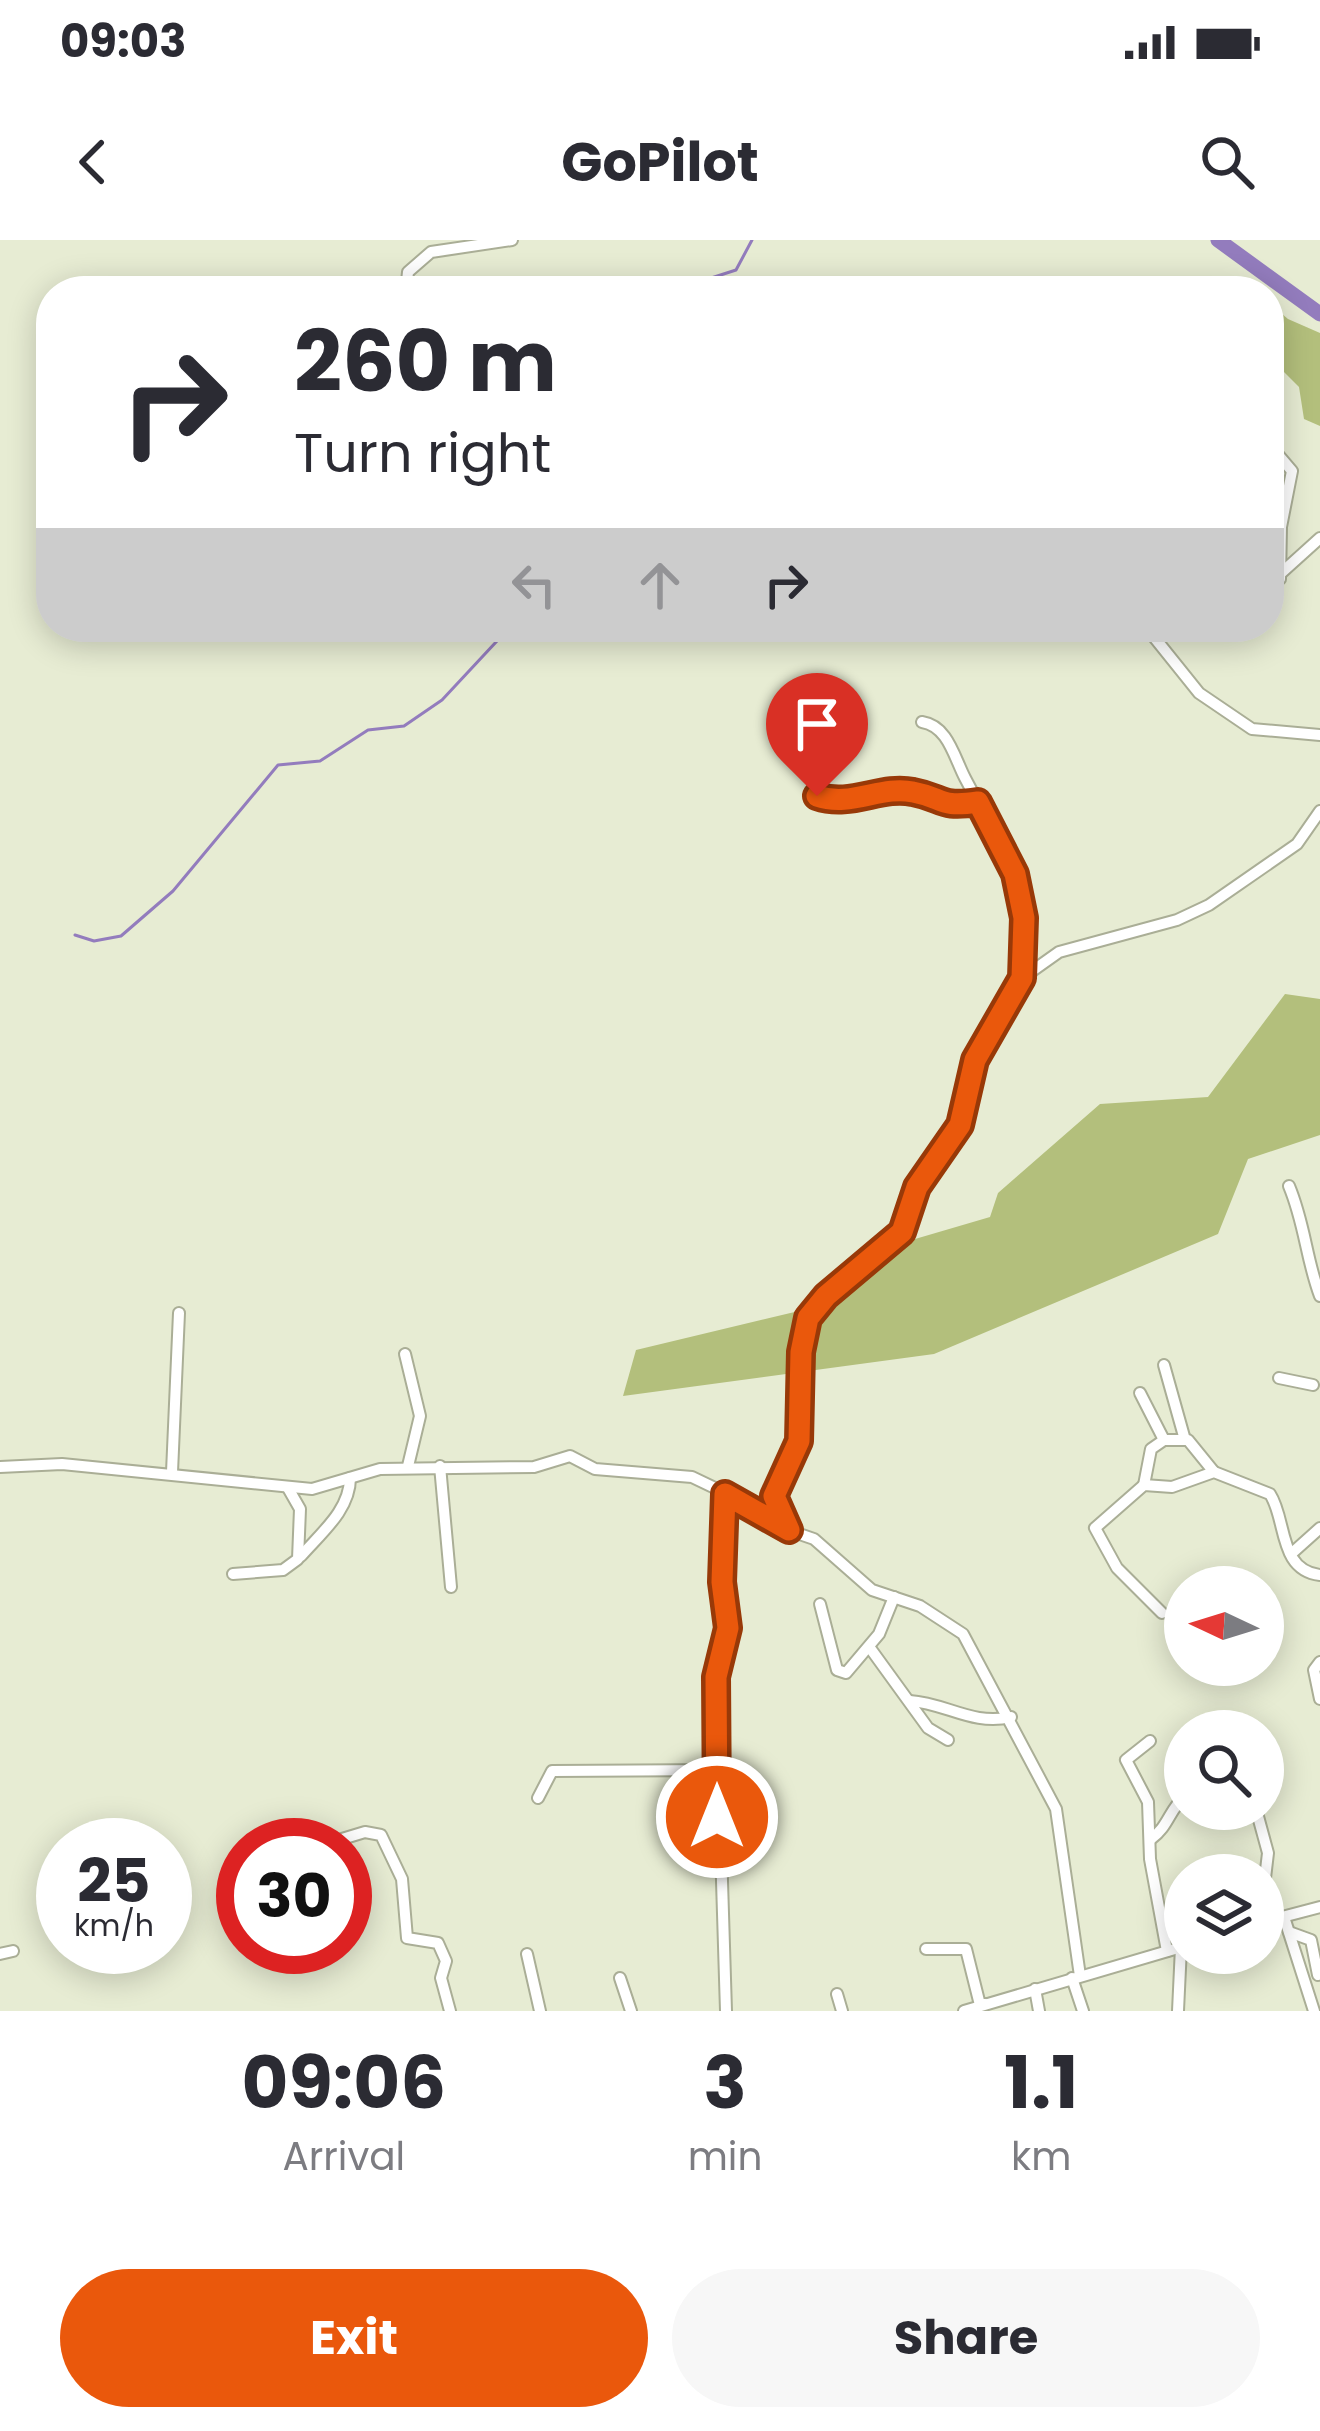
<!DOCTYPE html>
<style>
body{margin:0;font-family:Poppins,sans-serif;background:#f7f7f7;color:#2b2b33;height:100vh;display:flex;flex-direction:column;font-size:45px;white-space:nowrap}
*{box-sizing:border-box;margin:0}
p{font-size:39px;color:#7c7c81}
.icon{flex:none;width:66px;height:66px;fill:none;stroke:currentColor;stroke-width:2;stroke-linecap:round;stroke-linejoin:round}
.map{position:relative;height:1771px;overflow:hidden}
.side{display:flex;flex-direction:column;background:#fff;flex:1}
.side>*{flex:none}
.hud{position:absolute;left:36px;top:36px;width:1248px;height:366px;border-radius:48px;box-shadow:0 6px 30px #0003;background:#fff;color:#2b2b33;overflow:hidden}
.needle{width:78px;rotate:274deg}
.fabs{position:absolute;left:1164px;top:1326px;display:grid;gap:24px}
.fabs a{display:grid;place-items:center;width:120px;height:120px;border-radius:50%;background:#fff;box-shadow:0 6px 30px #0003;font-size:60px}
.speed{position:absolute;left:36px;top:1578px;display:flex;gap:24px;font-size:60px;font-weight:700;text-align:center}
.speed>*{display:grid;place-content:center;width:156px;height:156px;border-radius:50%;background:#fff;box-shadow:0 6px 30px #0003;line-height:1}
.speed small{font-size:30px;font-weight:400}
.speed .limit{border:18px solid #d22;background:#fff;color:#111}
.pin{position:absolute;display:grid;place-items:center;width:102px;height:102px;color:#fff;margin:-123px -51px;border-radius:50% 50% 50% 0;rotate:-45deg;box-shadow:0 0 12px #0007}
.pin .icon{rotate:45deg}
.me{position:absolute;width:132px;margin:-66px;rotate:0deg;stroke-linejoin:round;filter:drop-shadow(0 0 9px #0008)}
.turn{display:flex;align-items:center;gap:42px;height:252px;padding:0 60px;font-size:54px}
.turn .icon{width:156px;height:156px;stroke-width:2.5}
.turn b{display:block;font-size:84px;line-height:102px}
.lanes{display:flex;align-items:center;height:114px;padding:0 60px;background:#0003;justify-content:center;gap:60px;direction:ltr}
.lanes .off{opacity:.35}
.eta{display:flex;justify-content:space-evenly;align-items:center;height:204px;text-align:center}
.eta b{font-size:72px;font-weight:700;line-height:84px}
.action{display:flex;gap:24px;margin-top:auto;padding:24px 60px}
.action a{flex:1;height:138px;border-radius:72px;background:#ea580c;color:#fff;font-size:48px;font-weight:700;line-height:138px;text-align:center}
.action a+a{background:#f7f7f7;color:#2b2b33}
.status{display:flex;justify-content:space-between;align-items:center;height:84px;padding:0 60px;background:#fff;direction:ltr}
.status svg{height:33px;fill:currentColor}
header{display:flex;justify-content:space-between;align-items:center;height:156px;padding:0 60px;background:#fff;font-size:54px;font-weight:700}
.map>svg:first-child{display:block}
.green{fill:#b3bf7c}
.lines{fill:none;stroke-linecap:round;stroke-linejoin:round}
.stream{stroke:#937cbd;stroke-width:3}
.river{stroke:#937cbd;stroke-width:15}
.street-casing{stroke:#aaae96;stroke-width:14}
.street{stroke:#fff;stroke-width:10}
.route-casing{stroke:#983908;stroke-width:30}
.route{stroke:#ea580c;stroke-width:21}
</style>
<div class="status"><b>09:03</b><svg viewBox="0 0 49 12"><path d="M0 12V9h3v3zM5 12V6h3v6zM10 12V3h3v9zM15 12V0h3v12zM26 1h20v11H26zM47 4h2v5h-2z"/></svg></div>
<header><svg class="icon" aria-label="back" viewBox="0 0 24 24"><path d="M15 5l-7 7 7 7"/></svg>GoPilot<svg class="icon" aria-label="search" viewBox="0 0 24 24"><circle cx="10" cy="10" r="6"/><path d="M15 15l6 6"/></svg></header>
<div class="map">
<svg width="1320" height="1771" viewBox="0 0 1320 1771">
<rect width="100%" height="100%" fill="#e7ecd3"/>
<g class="green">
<path d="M 1269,63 L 1288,79 L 1320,93 L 1320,186 L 1304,179 L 1299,147 L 1269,117 Z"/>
<path d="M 1285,754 L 1320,759 L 1320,895 L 1248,919 L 1218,994 L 934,1114 L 623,1156 L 636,1110 L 803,1070 L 857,1034 L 881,1009 L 990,977 L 998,953 L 1100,864 L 1208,857 Z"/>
</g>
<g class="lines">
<g class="stream">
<path d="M 702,51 L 705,40 L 736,30 L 752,0"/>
<path d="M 75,695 L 94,701 L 121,696 L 173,651 L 278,525 L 320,521 L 368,490 L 404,486 L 442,460 L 510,387"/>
</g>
<path class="river" d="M 1218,0 L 1320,74"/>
<defs>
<g id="street">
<path d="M 406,51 L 408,32 L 431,12 L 512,0"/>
<path d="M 1269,204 L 1292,231 L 1281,287 L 1280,339"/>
<path d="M 1269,344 L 1320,298"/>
<path d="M 1146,387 L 1199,453 L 1252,489 L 1320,495"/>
<path d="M 922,482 C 948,486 954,517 965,538 C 999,603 1040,664 1021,741"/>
<path d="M 817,557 C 851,568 881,545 913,552 C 945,558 938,568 978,563"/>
<path d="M 1289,946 C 1305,984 1306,1019 1320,1056"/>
<path d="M 405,1114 L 420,1176 L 408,1226"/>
<path d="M 1164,1125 L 1185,1200"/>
<path d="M 1279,1138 L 1313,1145"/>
<path d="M 1140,1153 L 1164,1200"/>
<path d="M 440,1226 L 451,1347"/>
<path d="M 0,1227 L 62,1224 L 312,1249 L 380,1229 L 534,1227 L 570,1216 L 595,1229 L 692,1237 L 740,1260 L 776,1286 L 814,1299 L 872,1350 L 920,1366 L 963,1394 L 1056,1569 L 1080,1736"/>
<path d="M 172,1232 L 179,1073"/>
<path d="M 1144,1245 L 1151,1209 L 1164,1200 L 1188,1200 L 1214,1232"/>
<path d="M 725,1254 L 727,1396 L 716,1446 L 726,1771"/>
<path d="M 789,1290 L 774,1255 L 795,1221 L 799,1201 L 801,1111 L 808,1078 L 826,1056 L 902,992 L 917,947 L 960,885 L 975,820 L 1028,734 L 1059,712 L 1177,680 L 1209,665 L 1297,604 L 1320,571"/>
<path d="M 1291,1314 L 1320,1288"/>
<path d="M 301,1316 C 321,1293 350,1270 350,1238"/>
<path d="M 233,1334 L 283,1330 L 298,1319 L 300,1269 L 288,1248"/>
<path d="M 820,1364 L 837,1430 L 846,1433 L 879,1394 L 894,1357"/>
<path d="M 1162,1373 L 1117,1328 L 1095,1288 L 1144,1245 L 1172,1247 L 1214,1232 L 1270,1254 C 1287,1280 1278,1330 1320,1335"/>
<path d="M 870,1408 L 928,1488 L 948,1500"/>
<path d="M 1320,1422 L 1314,1430 L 1320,1459"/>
<path d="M 910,1461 C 946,1463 972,1486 1011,1477"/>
<path d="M 1150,1501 L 1126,1520 L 1148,1562 L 1150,1619 L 1167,1711"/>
<path d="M 538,1558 L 552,1531 L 718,1530"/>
<path d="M 1256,1569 L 1268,1613 L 1263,1655"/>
<path d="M 1151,1599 C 1169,1586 1169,1570 1185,1556"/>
<path d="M 322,1605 L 365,1592 L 381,1595 L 402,1639 L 407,1698 L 438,1703 L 446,1721 L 441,1738 L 450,1771"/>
<path d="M 1284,1677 L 1314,1771"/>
<path d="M 1263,1682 L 1320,1667"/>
<path d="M 1289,1692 L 1311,1700 L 1318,1735"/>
<path d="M 926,1709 L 966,1709 L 980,1765 L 985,1764"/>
<path d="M 0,1714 L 13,1711"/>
<path d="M 527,1714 L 540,1771"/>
<path d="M 620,1738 L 631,1771"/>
<path d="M 1072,1738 L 1083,1771"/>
<path d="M 1035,1749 L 1039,1771"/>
<path d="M 837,1754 L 842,1771"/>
<path d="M 964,1771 L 1185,1706"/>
<path d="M 1178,1771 L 1181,1707"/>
</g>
</defs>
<use href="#street" class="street-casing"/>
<use href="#street" class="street"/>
</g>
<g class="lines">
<defs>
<path id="route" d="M 717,1577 L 716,1437 L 728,1388 L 722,1342 L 725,1254 L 789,1290 L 774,1256 L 799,1201 L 801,1112 L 808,1078 L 826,1056 L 902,992 L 917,947 L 960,885 L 975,820 L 1022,738 L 1024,678 L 1015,634 L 978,562 C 938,568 945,558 913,552 C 881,545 851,568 817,556"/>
</defs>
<use href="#route" class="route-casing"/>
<use href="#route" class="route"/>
</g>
</svg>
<div class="fabs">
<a><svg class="needle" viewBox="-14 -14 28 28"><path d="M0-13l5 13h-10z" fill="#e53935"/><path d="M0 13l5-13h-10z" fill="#7c7c81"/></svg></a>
<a><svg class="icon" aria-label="search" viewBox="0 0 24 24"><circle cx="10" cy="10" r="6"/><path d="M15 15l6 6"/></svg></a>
<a><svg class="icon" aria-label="layers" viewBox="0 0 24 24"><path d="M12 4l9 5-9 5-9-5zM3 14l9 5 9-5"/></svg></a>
</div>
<div class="speed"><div>25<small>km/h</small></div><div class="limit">30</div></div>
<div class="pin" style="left:817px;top:556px;background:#d93025"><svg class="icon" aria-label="arrive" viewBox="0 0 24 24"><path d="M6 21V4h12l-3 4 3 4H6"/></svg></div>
<svg class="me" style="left:717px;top:1577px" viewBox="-20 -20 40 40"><circle r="17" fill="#ea580c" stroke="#fff" stroke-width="3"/><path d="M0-11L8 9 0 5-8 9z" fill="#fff"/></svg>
<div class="hud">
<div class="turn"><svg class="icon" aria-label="right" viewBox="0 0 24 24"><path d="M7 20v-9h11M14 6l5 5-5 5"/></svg><div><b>260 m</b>Turn right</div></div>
<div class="lanes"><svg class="icon off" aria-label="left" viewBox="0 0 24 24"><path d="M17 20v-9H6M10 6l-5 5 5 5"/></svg><svg class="icon off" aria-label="ahead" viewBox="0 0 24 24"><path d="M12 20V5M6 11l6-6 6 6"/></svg><svg class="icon" aria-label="right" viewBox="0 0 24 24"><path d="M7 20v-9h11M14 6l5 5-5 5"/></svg></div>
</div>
</div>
<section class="side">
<div class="eta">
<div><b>09:06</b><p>Arrival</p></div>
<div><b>3</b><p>min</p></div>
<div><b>1.1</b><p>km</p></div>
</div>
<div class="action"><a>Exit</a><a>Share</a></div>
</section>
